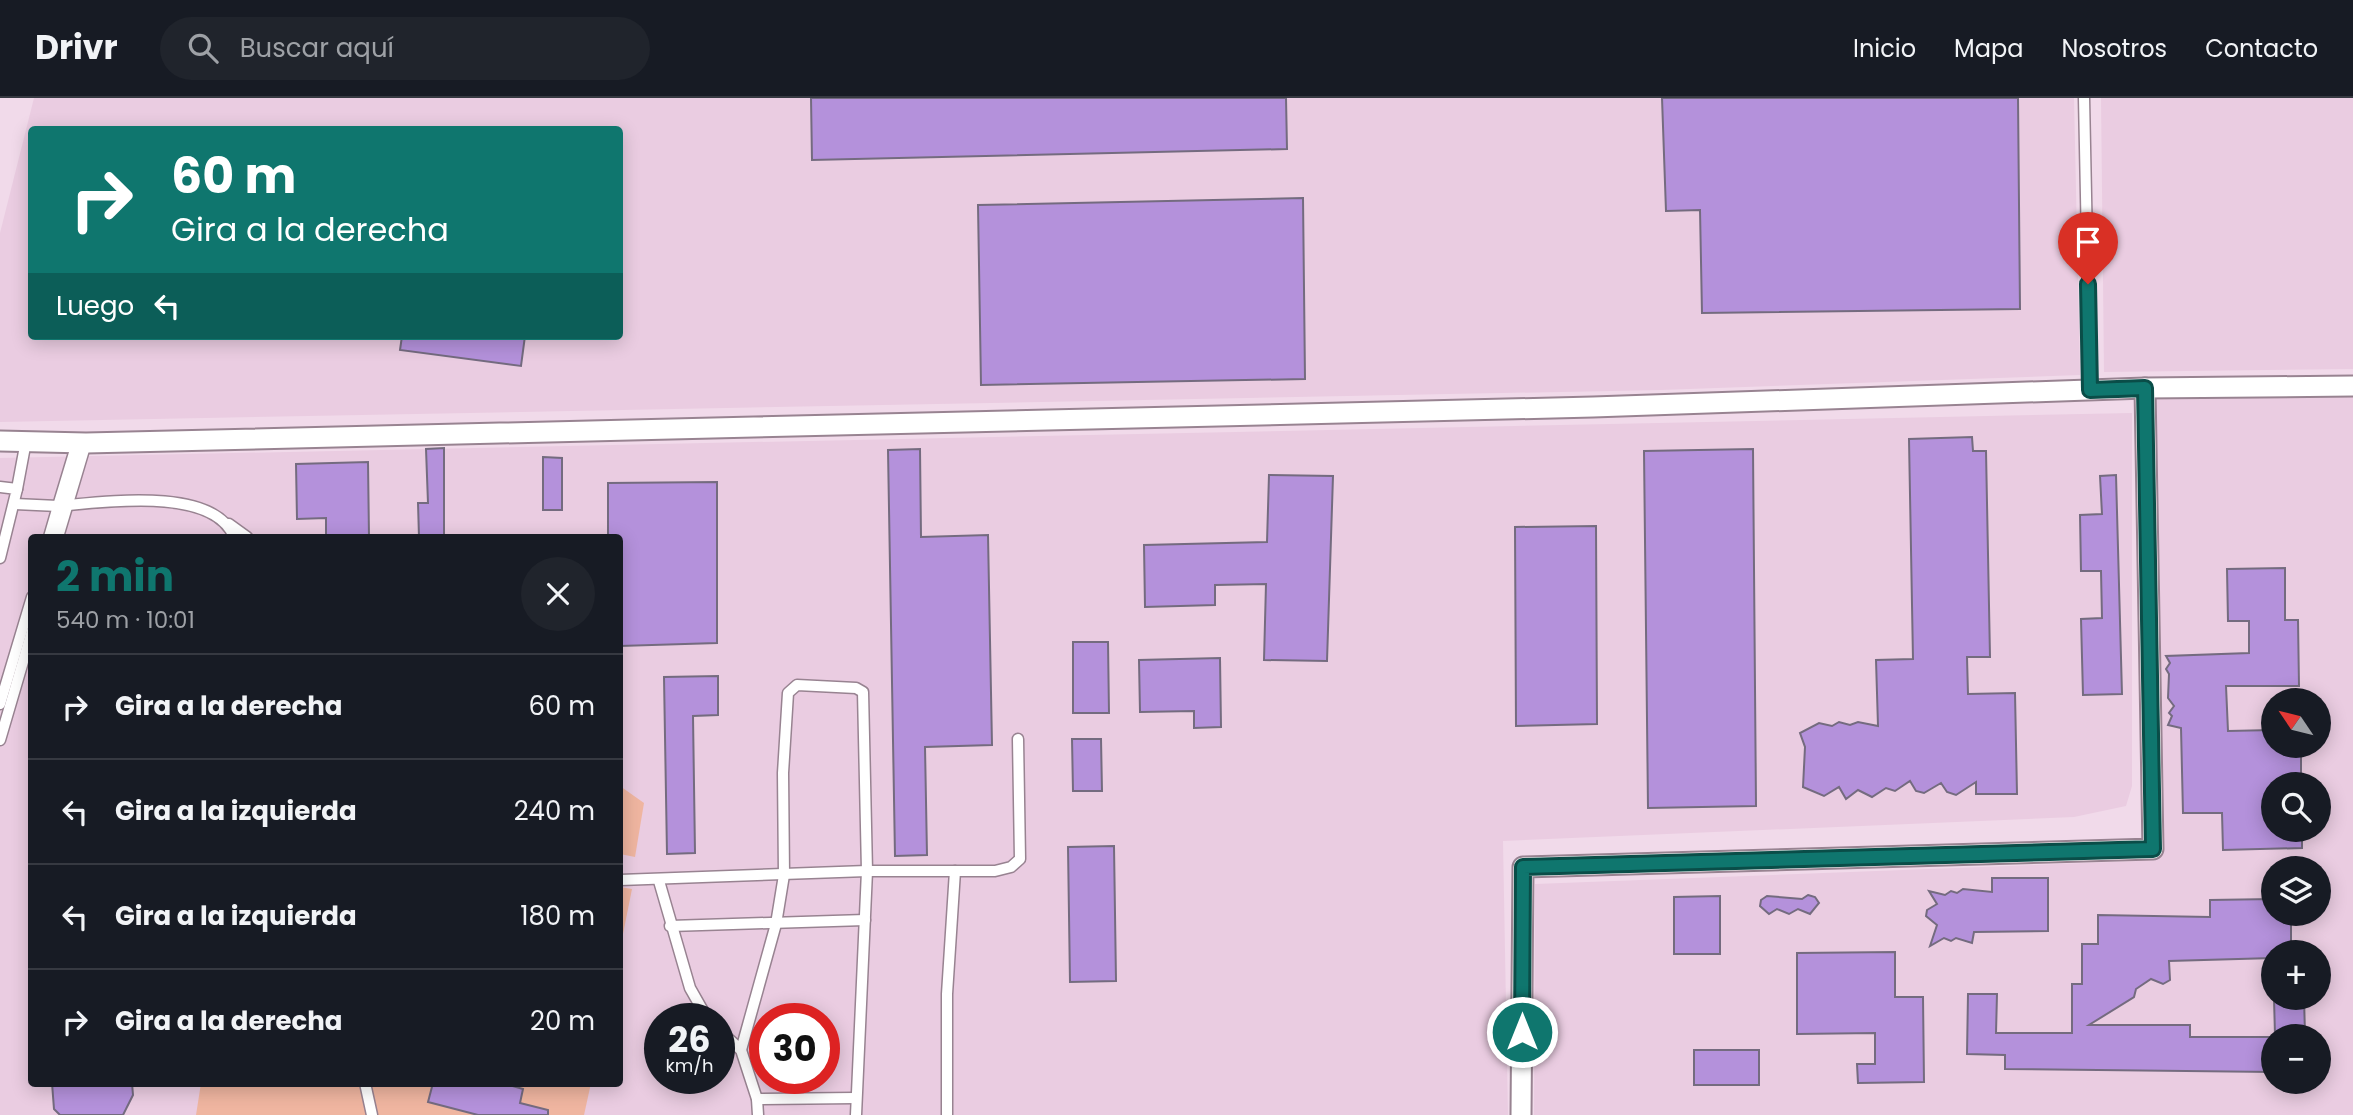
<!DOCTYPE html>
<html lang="es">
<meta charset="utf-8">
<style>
body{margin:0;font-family:Poppins,sans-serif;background:#20242c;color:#f1f3f6;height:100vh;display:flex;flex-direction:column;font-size:26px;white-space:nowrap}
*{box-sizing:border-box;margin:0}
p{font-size:23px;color:#9ea1a6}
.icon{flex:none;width:38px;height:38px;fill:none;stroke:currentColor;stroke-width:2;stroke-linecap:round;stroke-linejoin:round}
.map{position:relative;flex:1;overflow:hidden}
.side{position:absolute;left:28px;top:436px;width:595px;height:553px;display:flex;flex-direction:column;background:#171b24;border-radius:7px;box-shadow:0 4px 18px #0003}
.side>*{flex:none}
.guide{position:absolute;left:28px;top:28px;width:595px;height:214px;border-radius:7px;box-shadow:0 4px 18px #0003;background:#0f766e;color:#fff;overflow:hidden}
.needle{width:46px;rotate:305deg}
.tools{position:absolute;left:2261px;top:590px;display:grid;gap:14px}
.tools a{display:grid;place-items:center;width:70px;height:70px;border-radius:50%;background:#171b24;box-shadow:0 4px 18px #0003;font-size:35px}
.speed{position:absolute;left:644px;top:905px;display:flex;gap:14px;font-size:35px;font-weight:700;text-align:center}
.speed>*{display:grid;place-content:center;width:91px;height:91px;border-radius:50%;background:#171b24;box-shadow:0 4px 18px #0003;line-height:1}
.speed small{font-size:18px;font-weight:400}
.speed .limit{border:10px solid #d22;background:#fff;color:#111}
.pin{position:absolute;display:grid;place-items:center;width:60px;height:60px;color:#fff;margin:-72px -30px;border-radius:50% 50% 50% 0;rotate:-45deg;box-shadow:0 0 7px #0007}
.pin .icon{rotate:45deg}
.me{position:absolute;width:77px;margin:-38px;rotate:0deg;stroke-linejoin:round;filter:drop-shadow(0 0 5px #0008)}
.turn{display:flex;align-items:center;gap:24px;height:147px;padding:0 28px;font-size:32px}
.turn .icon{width:91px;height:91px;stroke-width:2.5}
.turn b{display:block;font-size:49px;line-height:60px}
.then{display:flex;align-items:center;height:66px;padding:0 28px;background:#0003;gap:14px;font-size:26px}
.round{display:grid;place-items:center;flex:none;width:74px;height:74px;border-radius:37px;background:#20242c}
.headline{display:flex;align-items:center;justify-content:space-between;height:119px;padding:0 28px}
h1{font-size:42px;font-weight:700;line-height:52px;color:#0f766e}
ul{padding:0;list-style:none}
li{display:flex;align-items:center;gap:21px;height:105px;padding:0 28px;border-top:2px solid #363941}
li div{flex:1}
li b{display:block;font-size:26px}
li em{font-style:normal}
header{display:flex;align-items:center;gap:42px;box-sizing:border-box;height:98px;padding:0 35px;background:#171b24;border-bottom:2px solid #363941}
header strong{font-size:33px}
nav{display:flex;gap:38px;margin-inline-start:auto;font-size:24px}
.search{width:490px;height:63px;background:#20242c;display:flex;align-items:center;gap:18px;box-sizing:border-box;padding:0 24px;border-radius:38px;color:#9ea1a6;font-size:26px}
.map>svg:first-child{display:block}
.built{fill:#eacce1;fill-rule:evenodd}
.green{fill:#efb5a0}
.building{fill:#b491db;stroke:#746b7f;stroke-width:2}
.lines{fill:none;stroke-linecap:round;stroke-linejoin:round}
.service-casing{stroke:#988391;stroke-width:13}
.minor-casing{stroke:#988391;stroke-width:23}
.service{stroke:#fff;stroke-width:10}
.minor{stroke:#fff;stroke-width:19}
.route-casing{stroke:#0a4d48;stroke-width:18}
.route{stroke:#0f766e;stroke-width:12}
</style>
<header>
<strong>Drivr</strong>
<div class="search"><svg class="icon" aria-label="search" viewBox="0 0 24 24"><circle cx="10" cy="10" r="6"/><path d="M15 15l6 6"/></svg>Buscar aquí</div>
<nav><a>Inicio</a><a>Mapa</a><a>Nosotros</a><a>Contacto</a></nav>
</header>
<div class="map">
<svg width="2353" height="1017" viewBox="0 0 2353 1017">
<rect width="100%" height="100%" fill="#f1daea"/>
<g class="built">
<path d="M 34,0 L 2074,0 L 2080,277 L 1661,292 L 0,324 L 0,135 ZM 32,32 L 620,32 L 620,238 L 32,238 Z"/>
<path d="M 2101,0 L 2353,0 L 2353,271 L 2104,274 Z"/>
<path d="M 2353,299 L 2353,1017 L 1534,1017 L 1535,786 L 2139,763 L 2150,751 L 2151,300 ZM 2273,602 L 2319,602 L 2319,648 L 2273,648 ZM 2273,686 L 2319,686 L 2319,732 L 2273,732 ZM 2273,770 L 2319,770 L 2319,816 L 2273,816 ZM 2273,854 L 2319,854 L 2319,900 L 2273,900 ZM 2273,938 L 2319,938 L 2319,984 L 2273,984 Z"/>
<path d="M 2132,315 L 2132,688 L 2126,708 L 2074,719 L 1503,743 L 1508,1017 L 0,1017 L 0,360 ZM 32,439 L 620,439 L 620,985 L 32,985 ZM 660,920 L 719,920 L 719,980 L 660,980 ZM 765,920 L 824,920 L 824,980 L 765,980 Z"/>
</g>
<g class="green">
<path d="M 620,688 L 644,705 L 635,759 L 620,756 Z"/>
<path d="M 620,789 L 632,791 L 620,851 Z"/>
<path d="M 201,985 L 591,985 L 584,1017 L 196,1017 Z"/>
</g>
<g class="building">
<path d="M 811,0 L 1286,0 L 1287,51 L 812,62 Z"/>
<path d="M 1662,0 L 2018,0 L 2020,211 L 1702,215 L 1700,112 L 1666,113 Z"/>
<path d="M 1303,100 L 1305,281 L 981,287 L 978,107 Z"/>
<path d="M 402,238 L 525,238 L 521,268 L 400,252 Z"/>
<path d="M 1972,339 L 1973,353 L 1986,353 L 1990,559 L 1967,559 L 1968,596 L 2015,595 L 2017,696 L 1976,696 L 1976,684 L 1956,697 L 1947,694 L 1941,685 L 1924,695 L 1916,693 L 1910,683 L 1895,693 L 1886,690 L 1872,699 L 1858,692 L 1846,701 L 1839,689 L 1824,698 L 1803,689 L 1805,649 L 1800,635 L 1819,625 L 1832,628 L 1839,624 L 1850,627 L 1858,624 L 1878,628 L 1876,562 L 1913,561 L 1909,341 Z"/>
<path d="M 444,350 L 444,439 L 419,439 L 418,405 L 428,405 L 426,351 Z"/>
<path d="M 920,351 L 921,439 L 988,437 L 992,647 L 925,649 L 927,757 L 895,758 L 888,352 Z"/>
<path d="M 1753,351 L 1756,708 L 1648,710 L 1644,353 Z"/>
<path d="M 543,359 L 562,360 L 562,412 L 543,412 Z"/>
<path d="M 368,364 L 369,439 L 326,439 L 326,420 L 297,421 L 296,366 Z"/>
<path d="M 1269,377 L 1333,378 L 1327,563 L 1264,562 L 1266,486 L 1215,487 L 1215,507 L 1145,509 L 1144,447 L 1267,444 Z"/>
<path d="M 2116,377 L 2122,596 L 2083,597 L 2081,521 L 2102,520 L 2101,473 L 2081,473 L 2080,417 L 2102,416 L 2100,378 Z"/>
<path d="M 717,384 L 717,545 L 620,548 L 620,439 L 608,439 L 608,385 Z"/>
<path d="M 1596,428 L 1597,626 L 1516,628 L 1515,429 Z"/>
<path d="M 2285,470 L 2285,522 L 2298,522 L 2299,588 L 2226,588 L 2228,633 L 2273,632 L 2273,648 L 2301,648 L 2301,686 L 2273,686 L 2273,732 L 2302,732 L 2302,750 L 2223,752 L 2222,715 L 2183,715 L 2181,630 L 2168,627 L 2172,618 L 2169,615 L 2174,608 L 2168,600 L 2169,576 L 2166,571 L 2170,565 L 2166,558 L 2249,555 L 2249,523 L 2228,523 L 2227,471 Z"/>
<path d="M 1073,544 L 1108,544 L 1109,615 L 1073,615 Z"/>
<path d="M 1220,560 L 1221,629 L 1194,630 L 1194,613 L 1140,614 L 1139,562 Z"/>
<path d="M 718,578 L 718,617 L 693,618 L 695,755 L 667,756 L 664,579 Z"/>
<path d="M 1072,641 L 1101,641 L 1102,693 L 1073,693 Z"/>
<path d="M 1114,748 L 1116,883 L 1070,884 L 1068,749 Z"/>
<path d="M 1992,780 L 2048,780 L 2048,833 L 1974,834 L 1972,845 L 1956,840 L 1951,843 L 1944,840 L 1930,848 L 1937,827 L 1926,818 L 1927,812 L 1937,806 L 1929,793 L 1945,797 L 1951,793 L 1957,795 L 1963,791 L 1992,794 Z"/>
<path d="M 1808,797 L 1815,799 L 1819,805 L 1810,816 L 1798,811 L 1789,816 L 1777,811 L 1769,816 L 1760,808 L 1761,802 L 1767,798 L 1802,801 Z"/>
<path d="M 1720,798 L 1720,856 L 1674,856 L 1674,799 Z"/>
<path d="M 2273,801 L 2273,816 L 2291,816 L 2291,854 L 2273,854 L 2273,860 L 2169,863 L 2170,882 L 2163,886 L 2151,881 L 2136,891 L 2134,899 L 2089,927 L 2190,927 L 2190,939 L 2273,939 L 2273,974 L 2005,971 L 2005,957 L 1967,956 L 1968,896 L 1997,896 L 1996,935 L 2072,935 L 2072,886 L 2082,886 L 2082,846 L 2098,846 L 2098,817 L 2210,819 L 2210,802 Z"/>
<path d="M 1895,854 L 1895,899 L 1923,899 L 1924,984 L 1858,985 L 1857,966 L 1875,966 L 1875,935 L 1797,936 L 1797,855 Z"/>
<path d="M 2274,900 L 2304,900 L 2305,936 L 2275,937 Z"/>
<rect x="1694" y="952" width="65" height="35"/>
<path d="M 52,985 L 132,985 L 133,997 L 123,1017 L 60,1017 L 54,1011 Z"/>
<path d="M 433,985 L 502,985 L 523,991 L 520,1005 L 548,1012 L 548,1017 L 478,1017 L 428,1004 Z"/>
</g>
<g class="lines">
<defs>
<g id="service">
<path d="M 2084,0 L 2090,292"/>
<path d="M 77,345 L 58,408 C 103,404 214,388 234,439"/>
<path d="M 0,389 L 17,391 L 0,460"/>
<path d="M 17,391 L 26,343"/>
<path d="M 15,406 L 58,408 L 49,439"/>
<path d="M 229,426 L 247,439"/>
<path d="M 58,439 L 86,345"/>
<path d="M 0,606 L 32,499"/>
<path d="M 0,642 L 32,533"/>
<path d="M 620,782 L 867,773 L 995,773 L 1011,769 L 1020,761 L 1018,641"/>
<path d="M 659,783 L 690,890 L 707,920"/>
<path d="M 670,828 L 865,822"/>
<path d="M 719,932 L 741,952 L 757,1001 L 758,1017"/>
<path d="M 741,952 L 776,826 L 784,777 L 783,675 L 788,595 L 797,587 L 856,590 L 863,594 L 867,773 L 856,1017"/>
<path d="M 365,985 L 372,1017"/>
<path d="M 757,1001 L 855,1000"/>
<path d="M 947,1017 L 947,896 L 955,773"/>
</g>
<g id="minor">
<path d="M 0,343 L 86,345 L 1593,309 L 2145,290 L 2353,288"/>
<path d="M 1521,1017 L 1523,769 L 2153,751 L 2145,290"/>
</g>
</defs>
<use href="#service" class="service-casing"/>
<use href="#minor" class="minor-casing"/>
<use href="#service" class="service"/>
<use href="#minor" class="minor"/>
</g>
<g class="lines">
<defs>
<path id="route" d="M 1522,934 L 1523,769 L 2153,751 L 2145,290 L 2090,292 L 2088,186"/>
</defs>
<use href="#route" class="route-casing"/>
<use href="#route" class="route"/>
</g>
</svg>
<div class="tools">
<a><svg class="needle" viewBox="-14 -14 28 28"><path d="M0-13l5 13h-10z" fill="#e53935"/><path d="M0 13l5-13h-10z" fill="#9ea1a6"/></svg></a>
<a><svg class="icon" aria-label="search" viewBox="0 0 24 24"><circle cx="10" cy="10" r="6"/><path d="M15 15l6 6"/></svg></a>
<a><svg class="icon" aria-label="layers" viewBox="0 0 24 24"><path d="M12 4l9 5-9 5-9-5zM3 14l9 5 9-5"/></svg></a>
<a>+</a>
<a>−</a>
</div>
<div class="speed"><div>26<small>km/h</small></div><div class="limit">30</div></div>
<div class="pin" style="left:2088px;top:186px;background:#d93025"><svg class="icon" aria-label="arrive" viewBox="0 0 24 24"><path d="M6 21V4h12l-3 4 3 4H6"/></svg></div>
<svg class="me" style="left:1522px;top:934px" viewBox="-20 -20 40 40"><circle r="17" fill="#0f766e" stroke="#fff" stroke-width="3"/><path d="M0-11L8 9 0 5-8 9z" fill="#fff"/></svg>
<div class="guide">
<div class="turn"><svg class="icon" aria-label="right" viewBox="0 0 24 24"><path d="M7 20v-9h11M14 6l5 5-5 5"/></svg><div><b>60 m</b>Gira a la derecha</div></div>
<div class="then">Luego<svg class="icon" aria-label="left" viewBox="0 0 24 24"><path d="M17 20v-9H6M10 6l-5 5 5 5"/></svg></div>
</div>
<section class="side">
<div class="headline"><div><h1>2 min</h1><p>540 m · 10:01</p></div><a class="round"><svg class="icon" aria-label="close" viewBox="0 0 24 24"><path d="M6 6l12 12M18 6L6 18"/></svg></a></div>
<ul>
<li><svg class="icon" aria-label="right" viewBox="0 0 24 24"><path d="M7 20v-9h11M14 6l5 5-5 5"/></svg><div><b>Gira a la derecha</b></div><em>60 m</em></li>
<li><svg class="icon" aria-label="left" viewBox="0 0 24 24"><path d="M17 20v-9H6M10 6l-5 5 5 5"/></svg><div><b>Gira a la izquierda</b></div><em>240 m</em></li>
<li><svg class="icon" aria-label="left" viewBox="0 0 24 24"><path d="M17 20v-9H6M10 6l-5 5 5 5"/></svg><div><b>Gira a la izquierda</b></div><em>180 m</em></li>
<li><svg class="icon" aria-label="right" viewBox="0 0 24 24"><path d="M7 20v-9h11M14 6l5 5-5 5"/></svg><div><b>Gira a la derecha</b></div><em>20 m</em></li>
</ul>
</section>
</div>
